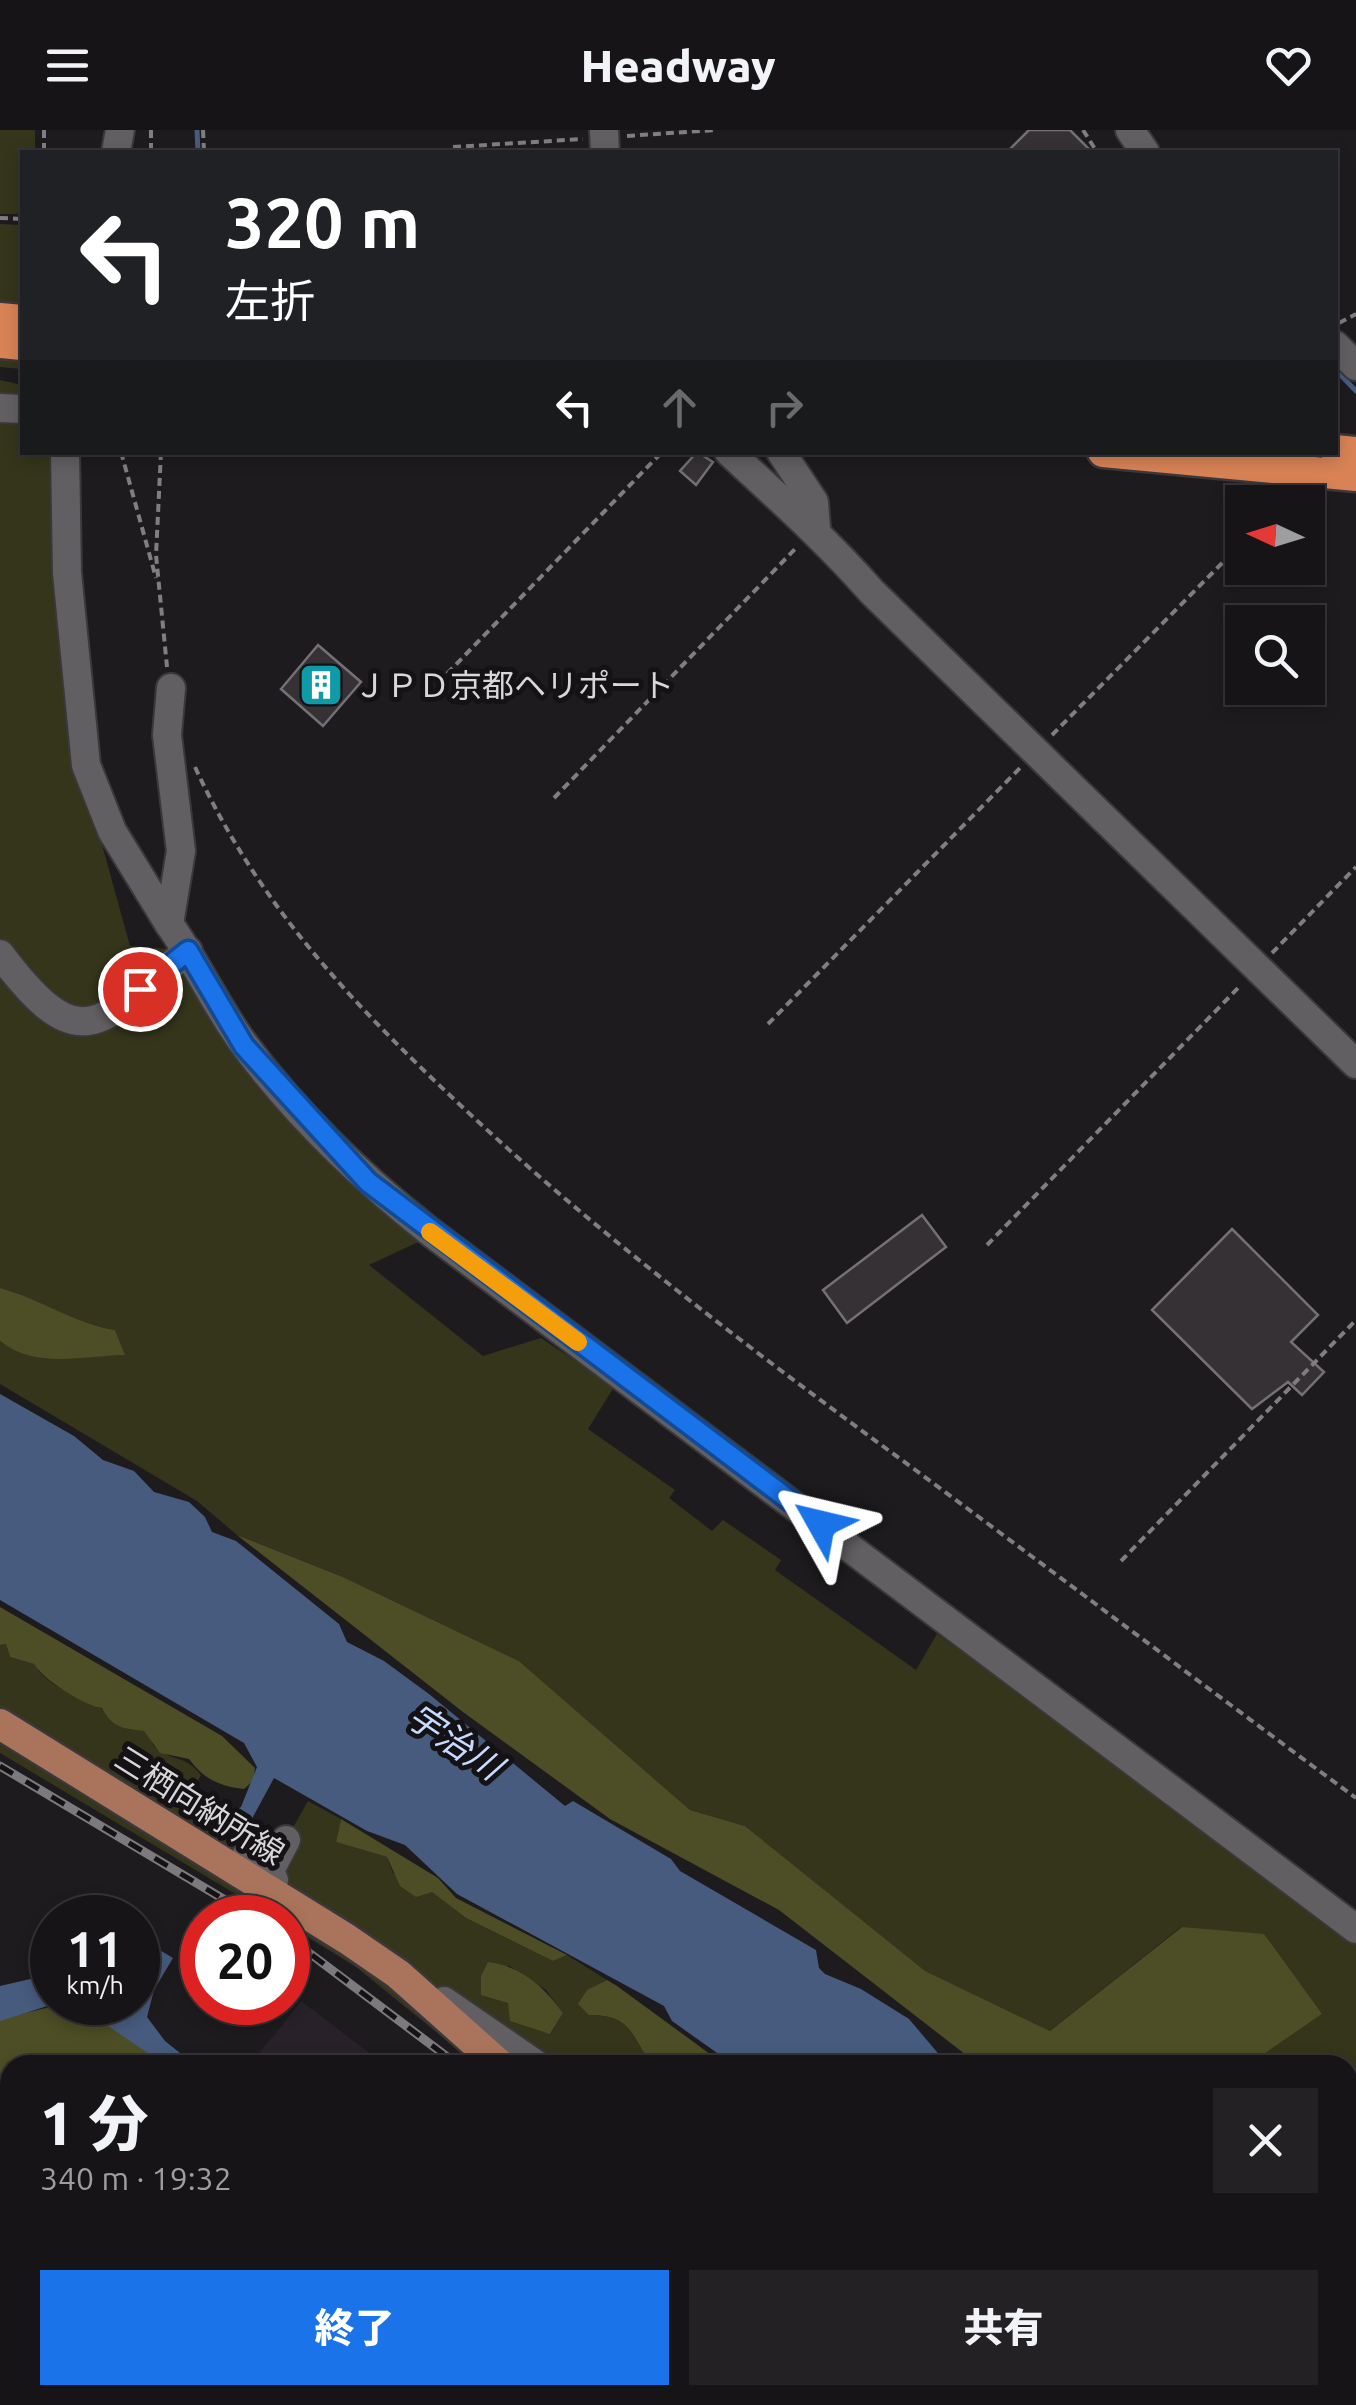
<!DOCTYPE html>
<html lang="ja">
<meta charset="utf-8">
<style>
body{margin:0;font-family:Ubuntu,"Noto Sans JP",sans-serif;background:#232123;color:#f1f3f6;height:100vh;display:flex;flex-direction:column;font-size:38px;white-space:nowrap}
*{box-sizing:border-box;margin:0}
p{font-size:32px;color:#9e9ea1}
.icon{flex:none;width:55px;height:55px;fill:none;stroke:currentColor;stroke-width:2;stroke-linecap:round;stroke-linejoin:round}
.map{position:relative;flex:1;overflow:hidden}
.side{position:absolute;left:0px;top:1925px;width:1358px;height:350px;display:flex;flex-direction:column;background:#161416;border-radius:30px 30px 0 0;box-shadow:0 5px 15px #0003,0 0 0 2px #353335}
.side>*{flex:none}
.guide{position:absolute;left:20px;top:20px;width:1318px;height:305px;border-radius:0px;box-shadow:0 5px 15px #0003,0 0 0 2px #353335;background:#202124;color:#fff;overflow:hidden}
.needle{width:65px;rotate:274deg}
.controls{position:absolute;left:1225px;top:355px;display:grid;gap:20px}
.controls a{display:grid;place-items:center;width:100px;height:100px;border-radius:0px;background:#161416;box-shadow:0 5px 15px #0003,0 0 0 2px #353335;font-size:50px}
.speed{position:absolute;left:30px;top:1765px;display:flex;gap:20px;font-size:50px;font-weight:700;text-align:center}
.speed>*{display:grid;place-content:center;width:130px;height:130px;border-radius:50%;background:#161416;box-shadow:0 5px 15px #0003,0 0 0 2px #353335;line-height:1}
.speed small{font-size:25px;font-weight:400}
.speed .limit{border:15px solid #d22;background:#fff;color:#111}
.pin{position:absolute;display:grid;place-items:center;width:85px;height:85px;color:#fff;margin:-42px;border:5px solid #fff;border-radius:50%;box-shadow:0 2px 10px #0007}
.me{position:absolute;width:110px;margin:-55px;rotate:307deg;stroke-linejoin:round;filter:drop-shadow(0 0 8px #0008)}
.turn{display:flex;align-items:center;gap:35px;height:210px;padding:0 40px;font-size:45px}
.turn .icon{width:130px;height:130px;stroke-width:2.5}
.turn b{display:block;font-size:70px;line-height:85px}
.lanes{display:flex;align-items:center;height:95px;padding:0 40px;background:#0003;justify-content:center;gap:50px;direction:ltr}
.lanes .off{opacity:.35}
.round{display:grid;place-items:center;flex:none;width:105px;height:105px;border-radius:0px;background:#232123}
.overview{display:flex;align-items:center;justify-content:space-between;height:170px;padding:0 40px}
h1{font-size:60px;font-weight:800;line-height:75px}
.action{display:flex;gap:20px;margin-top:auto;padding:20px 40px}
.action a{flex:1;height:115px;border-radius:0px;background:#1a73e8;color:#fff;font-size:40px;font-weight:800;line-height:115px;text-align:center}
.action a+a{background:#232123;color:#f1f3f6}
header{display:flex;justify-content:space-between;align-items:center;height:130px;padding:0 40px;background:#161416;font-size:45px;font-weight:800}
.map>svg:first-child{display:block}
.built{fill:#28212a}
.green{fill:#34351b;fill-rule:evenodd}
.forest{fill:#4d4e25}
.water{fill:#475b7e}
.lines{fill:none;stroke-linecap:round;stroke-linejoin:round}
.stream{stroke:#475b7e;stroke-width:5}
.building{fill:#353134;stroke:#747073;stroke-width:2.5}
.minor-casing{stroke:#3a383a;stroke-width:32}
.major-casing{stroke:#3a383a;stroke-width:35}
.highway-casing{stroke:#3a383a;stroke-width:35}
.path{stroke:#807e81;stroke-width:4;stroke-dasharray:8 5;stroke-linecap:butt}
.minor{stroke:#625f63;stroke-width:28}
.major{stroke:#a9745b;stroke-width:30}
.highway{stroke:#d88256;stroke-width:30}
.rail-casing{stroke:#7c7a7d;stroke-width:9}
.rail{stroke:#141215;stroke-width:5;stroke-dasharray:15;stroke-linecap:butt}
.route-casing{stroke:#114b97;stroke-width:25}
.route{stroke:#1a73e8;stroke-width:18}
.slow{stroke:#f59e0b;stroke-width:18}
.labels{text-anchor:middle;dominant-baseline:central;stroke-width:10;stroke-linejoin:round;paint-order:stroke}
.poi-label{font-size:32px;fill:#d8d6d9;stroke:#141215;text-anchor:start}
.street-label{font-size:32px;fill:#d8d6d9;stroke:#141215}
.water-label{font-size:35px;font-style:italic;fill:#c6dbff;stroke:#141215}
</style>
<header><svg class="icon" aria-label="menu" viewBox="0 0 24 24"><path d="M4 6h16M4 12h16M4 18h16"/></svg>Headway<svg class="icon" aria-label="heart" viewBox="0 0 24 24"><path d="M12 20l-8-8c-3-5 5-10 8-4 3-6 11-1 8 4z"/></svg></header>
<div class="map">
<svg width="1356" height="2275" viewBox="0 0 1356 2275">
<rect width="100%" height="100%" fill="#1d1b1e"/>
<g class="built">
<path d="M 301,1871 L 385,1935 L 250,1935 Z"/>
<path d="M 510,2265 L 684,2265 L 692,2275 L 517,2275 Z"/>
</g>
<g class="green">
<path d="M 0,0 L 35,0 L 35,22 L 22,22 L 22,78 L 17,84 L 0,84 Z"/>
<path d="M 0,94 L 22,95 L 22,239 L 0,237 Z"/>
<path d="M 0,250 L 22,255 L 22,322 L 54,323 L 84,649 L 130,816 L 169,819 L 427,1108 L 369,1135 L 483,1226 L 541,1208 L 614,1257 L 588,1299 L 675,1360 L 669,1368 L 712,1401 L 723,1390 L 781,1430 L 775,1440 L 916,1540 L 937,1504 L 1253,1729 L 1356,1809 L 1356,1990 L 1348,1986 L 1348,1935 L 1248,1935 L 1322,1884 L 1181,1797 L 1050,1901 L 924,1841 L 745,1696 L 690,1680 L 519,1531 L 343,1447 L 237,1405 L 197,1371 L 0,1254 L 0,1211 L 7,1216 L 84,1226 L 124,1225 L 115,1200 C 73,1193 40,1169 0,1158 Z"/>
<path d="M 6,1514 L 10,1527 L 34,1534 C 51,1566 122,1581 148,1603 C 152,1606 151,1613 155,1617 C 169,1631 185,1624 201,1645 L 187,1672 L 242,1708 L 229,1723 L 0,1581 L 0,1515 Z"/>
<path d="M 0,1605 L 405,1857 L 487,1935 L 477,1935 L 356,1837 L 288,1795 L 288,1788 L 274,1787 L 0,1623 Z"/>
<path d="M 308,1671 L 341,1689 L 336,1712 L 387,1727 L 393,1743 L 431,1761 L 466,1788 L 553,1831 L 567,1825 L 607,1850 L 588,1860 L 589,1885 C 632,1885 630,1904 652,1935 L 537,1935 L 244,1730 L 286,1710 ZM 508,1835 L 546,1860 L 563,1883 L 551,1903 L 511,1891 Z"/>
<path d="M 0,1889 L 10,1935 L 10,2265 L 470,2265 L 477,2275 L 0,2275 Z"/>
</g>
<g class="forest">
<path d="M 0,1158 C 41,1169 73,1193 115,1200 L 125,1225 C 83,1226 34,1239 0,1211 Z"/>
<path d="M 237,1405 L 343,1447 L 519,1531 L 690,1680 L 745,1696 L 925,1841 L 1050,1901 L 1182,1797 L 1264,1804 L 1322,1884 L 1248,1935 L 979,1935 L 779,1780 L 610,1689 L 463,1582 Z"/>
<path d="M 0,1477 L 222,1606 L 255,1638 L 253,1651 L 244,1659 C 219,1656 204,1649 189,1629 L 160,1623 L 144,1601 C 123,1598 113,1599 102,1578 C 85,1576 42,1549 34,1534 L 10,1527 L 6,1514 L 0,1515 Z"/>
<path d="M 341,1689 L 438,1748 L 456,1768 L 567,1825 L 553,1831 L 466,1788 L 432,1762 L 416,1767 L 400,1756 L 387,1727 L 336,1712 Z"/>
<path d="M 488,1832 C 521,1836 544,1857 563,1883 L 550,1904 L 510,1891 L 508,1873 L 481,1865 L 481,1846 Z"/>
<path d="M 607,1850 L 617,1856 L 725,1935 L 652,1935 C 630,1904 632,1885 589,1885 L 578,1874 L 587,1860 Z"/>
<path d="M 54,1876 L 89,1879 L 167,1935 L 10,1935 L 10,1955 L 0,1959 L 0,1889 Z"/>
<path d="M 10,1969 L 10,2137 L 0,2137 L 0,1972 Z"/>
<path d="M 1348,1986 L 1356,1990 L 1356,2237 L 1348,2230 L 1348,2133 L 1353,2125 L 1348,2119 Z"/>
<path d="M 338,2265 L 464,2265 L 471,2275 L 343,2275 Z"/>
</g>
<g class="water">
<path d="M 0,1264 L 74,1306 L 103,1330 L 134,1341 L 154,1362 L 189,1372 L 205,1387 L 212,1402 L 236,1411 L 339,1494 L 347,1512 L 384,1531 L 429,1564 L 565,1676 L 573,1671 L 671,1729 L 680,1741 L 816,1820 L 819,1838 L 825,1844 L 861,1859 L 909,1889 L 948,1935 L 734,1935 L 672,1891 L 664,1876 L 457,1764 L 405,1715 L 367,1701 L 274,1648 L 247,1698 L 227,1684 L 241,1677 L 257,1637 L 244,1613 L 0,1470 Z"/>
<path d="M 138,1807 L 173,1828 L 154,1860 L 147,1887 L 165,1911 L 195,1935 L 165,1935 L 98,1889 L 60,1873 L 138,1872 Z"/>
<path d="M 52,1844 L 52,1872 L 57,1873 L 0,1891 L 0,1856 Z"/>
<path d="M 1348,2239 L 1356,2246 L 1356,2275 L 1183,2275 L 1172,2265 L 1348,2265 Z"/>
</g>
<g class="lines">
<g class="stream">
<path d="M 197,0 L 198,22"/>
<path d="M 1335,239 L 1356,261"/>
</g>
</g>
<g class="building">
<path d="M 1029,0 L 1070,0 L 1092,22 L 1007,22 Z"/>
<path d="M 697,322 L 713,332 L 696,355 L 680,341 Z"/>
<path d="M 318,515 L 361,552 L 323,596 L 281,559 Z"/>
<path d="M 922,1085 L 946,1117 L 847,1193 L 823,1160 Z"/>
<path d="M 1232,1099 L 1318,1185 L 1291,1212 L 1324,1242 L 1302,1265 L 1288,1252 L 1252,1279 L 1152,1180 Z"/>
</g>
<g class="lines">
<defs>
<g id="minor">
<path d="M 604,0 L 605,22"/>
<path d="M 1130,0 L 1145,22"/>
<path d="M 116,22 L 120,0"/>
<path d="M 1335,215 L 1356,236"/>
<path d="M 0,278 L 22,279"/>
<path d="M 65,322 L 67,443 L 86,635 L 112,701 L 169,794"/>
<path d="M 729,322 C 779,368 827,411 872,462 L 1356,934"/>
<path d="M 781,322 L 814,372 L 816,398"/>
<path d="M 171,558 L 167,605 L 181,721 L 169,794 C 197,833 217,879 246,917 C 298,987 361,1047 429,1101 L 1356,1799"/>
<path d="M 0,824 C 82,933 99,893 188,821"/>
<path d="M 274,1750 L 244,1730 L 251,1717 L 274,1733 L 286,1710"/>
<path d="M 444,1871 L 537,1935"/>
<path d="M 0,1967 L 10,1963"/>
<path d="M 832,2265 L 845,2275"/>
<path d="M 1002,2265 L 1015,2275"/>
<path d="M 213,2275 L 214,2265"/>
</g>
<g id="major">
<path d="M 0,1594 L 347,1809 L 398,1844 L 500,1935"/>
<path d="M 709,2265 L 717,2275"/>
</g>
<g id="highway">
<path d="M 0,188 L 22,190"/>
<path d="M 0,213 L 22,215"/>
<path d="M 1335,320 L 1356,322"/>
<path d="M 1103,322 L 1356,346"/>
</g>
</defs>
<use href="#minor" class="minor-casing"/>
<use href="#major" class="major-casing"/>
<use href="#highway" class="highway-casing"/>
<g class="path">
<path d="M 44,0 L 44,22"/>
<path d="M 151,0 L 151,22"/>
<path d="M 203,0 L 204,22"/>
<path d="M 1083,0 L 1097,22"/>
<path d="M 627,6 L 715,0"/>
<path d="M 453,17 L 583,9"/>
<path d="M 0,88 L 22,89"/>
<path d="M 1339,193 L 1356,184"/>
<path d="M 121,322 L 156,448"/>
<path d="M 161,322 L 156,425 L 167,537"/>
<path d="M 438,553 L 662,322"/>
<path d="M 1052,605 L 1242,413"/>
<path d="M 195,637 C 261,780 358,880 472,986 C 611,1115 761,1227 914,1339 C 1062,1448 1208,1559 1356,1668"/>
<path d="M 554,668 L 797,417"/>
<path d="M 1272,823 L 1356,737"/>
<path d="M 768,894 L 1021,637"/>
<path d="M 987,1115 L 1241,855"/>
<path d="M 1121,1431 L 1356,1190"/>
</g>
<use href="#minor" class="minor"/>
<use href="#major" class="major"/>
<use href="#highway" class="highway"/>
<defs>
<g id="rail">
<path d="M 0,1636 L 255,1788"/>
<path d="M 288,1807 L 458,1935"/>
<path d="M 732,2265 L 739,2275"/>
</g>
</defs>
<use href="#rail" class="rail-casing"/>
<use href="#rail" class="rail"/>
</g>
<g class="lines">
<defs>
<path id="route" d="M 140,859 L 188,821 L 244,916 L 368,1052 L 821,1394"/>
</defs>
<use href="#route" class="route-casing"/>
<use href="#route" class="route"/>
<path class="slow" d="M 430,1102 L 578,1212"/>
</g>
<defs>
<symbol id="building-square" viewBox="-11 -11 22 22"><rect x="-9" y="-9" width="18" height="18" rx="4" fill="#0f9aa8" stroke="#141215"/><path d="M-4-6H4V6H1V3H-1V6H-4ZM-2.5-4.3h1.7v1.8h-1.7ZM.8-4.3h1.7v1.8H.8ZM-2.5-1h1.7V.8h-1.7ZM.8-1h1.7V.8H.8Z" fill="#fff"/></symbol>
</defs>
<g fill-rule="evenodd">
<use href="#building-square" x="296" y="530" width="50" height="50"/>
</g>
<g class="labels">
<g class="poi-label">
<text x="354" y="555">ＪＰＤ京都ヘリポート</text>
</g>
<g class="street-label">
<text transform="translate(200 1675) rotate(32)">三栖向納所線</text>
</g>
<g class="water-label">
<text transform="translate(455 1611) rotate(34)">宇治川</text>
</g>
</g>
</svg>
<div class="controls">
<a><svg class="needle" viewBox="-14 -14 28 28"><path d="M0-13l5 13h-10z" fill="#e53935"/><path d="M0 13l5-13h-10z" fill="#9e9ea1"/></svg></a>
<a><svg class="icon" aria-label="search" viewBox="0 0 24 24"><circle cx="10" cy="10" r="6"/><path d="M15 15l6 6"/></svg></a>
</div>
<div class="speed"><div>11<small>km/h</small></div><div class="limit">20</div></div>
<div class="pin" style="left:140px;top:859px;background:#d93025"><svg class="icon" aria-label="arrive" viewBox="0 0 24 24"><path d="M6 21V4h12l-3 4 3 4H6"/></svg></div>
<svg class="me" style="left:821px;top:1394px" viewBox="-20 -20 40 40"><path d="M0-17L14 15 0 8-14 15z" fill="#1a73e8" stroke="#fff" stroke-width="4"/></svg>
<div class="guide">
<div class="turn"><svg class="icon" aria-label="left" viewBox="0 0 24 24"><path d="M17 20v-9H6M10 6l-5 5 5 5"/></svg><div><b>320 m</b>左折</div></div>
<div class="lanes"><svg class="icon" aria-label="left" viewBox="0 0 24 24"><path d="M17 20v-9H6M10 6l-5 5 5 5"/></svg><svg class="icon off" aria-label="ahead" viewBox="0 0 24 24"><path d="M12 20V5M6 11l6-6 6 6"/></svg><svg class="icon off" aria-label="right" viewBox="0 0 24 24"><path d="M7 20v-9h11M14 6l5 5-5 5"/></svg></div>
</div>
<section class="side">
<div class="overview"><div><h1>1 分</h1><p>340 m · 19:32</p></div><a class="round"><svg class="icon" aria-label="close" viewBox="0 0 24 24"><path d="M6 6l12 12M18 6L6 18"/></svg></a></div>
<div class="action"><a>終了</a><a>共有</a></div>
</section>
</div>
